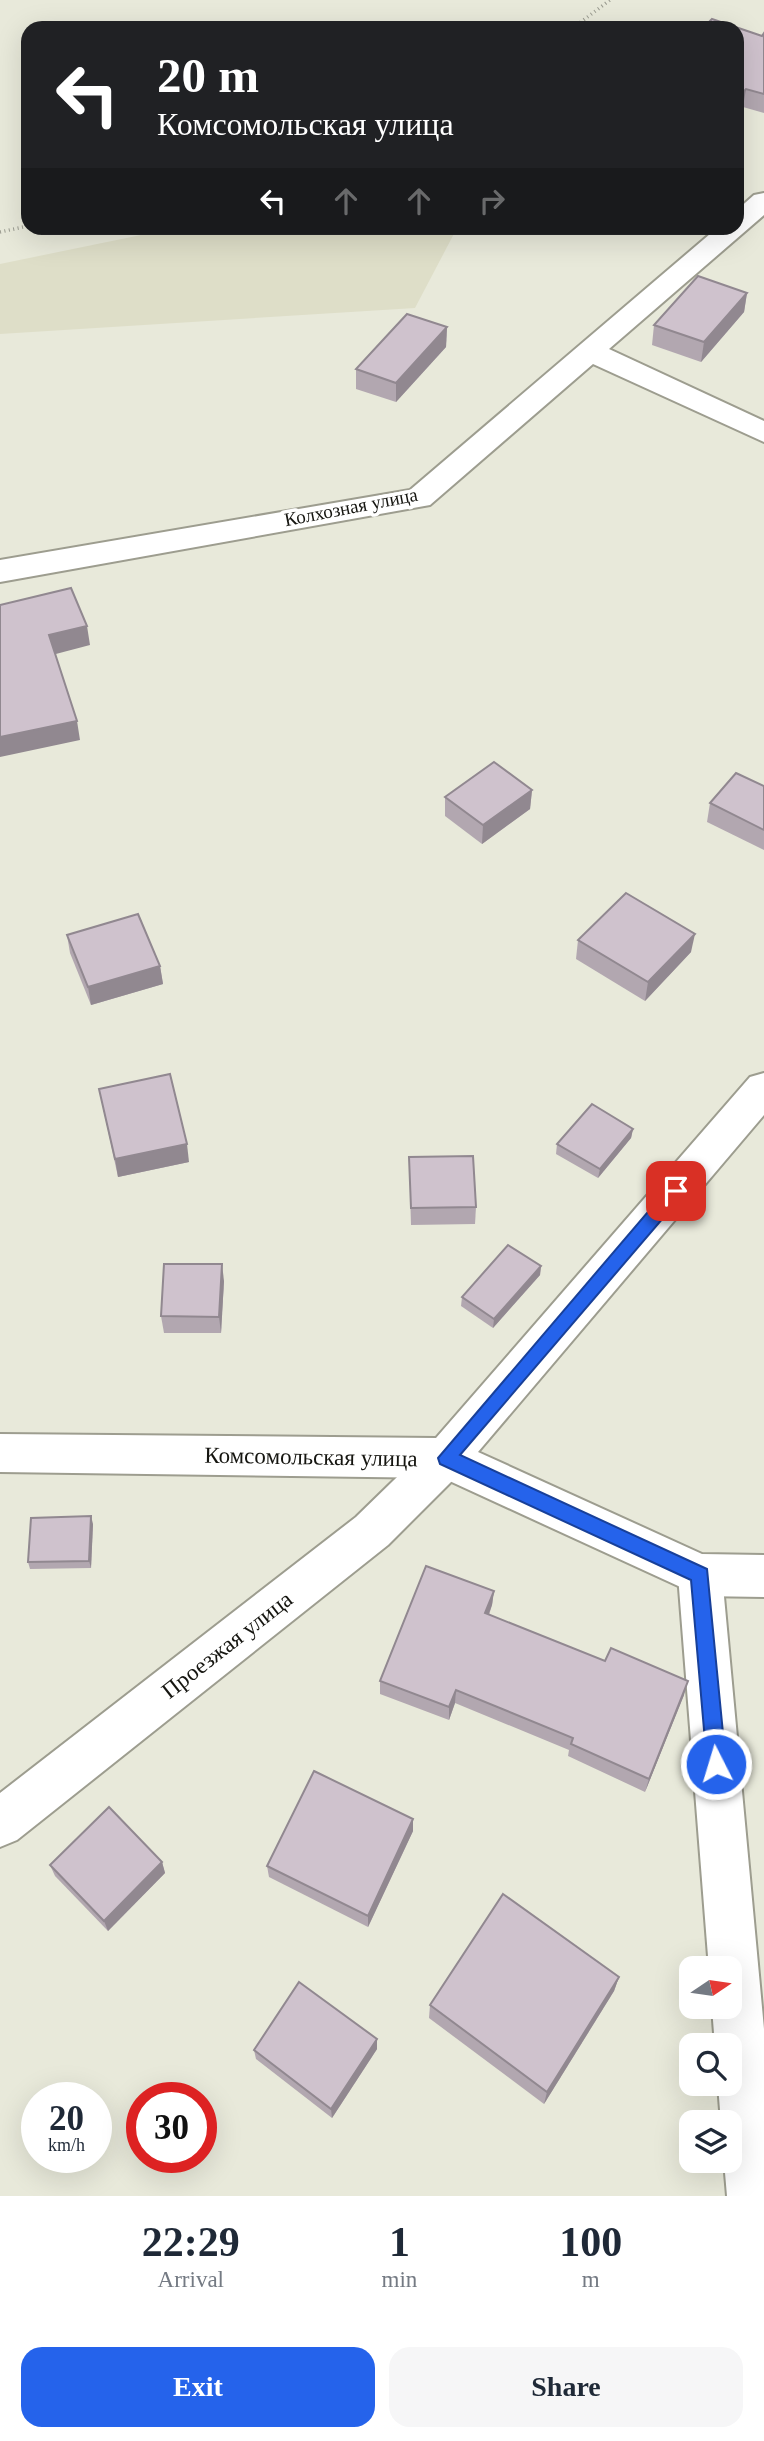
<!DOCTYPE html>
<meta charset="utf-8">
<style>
body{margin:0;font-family:"Times New Roman",serif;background:#f6f6f7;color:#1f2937;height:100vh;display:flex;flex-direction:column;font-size:26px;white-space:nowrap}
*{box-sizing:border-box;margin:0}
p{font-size:23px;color:#747a83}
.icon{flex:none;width:38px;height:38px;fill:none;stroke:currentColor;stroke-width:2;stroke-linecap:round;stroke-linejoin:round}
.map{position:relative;height:2196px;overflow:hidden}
.drawer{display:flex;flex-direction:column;background:#fff;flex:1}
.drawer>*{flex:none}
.guide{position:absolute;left:21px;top:21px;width:723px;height:214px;border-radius:21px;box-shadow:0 7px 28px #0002;background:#202124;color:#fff;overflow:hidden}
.needle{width:46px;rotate:77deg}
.fabs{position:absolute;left:679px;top:1956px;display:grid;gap:14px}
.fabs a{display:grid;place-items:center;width:63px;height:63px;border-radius:14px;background:#fff;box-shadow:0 7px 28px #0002;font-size:35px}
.speed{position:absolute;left:21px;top:2082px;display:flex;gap:14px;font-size:35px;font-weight:700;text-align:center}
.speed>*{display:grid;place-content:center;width:91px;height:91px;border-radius:50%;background:#fff;box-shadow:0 7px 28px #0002;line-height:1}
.speed small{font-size:18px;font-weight:400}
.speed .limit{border:10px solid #d22;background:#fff;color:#111}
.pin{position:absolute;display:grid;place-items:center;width:60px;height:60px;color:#fff;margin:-30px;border-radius:14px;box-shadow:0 4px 10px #0006}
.me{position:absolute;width:77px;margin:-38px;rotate:355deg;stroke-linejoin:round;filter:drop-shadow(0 0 5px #0008)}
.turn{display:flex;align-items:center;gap:24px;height:147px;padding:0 21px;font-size:32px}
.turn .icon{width:91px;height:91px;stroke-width:2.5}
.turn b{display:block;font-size:49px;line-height:60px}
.lanes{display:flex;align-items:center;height:66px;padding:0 21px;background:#0003;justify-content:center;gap:35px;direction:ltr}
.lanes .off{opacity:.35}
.eta{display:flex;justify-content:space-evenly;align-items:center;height:119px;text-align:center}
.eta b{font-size:42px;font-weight:700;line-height:49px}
.primary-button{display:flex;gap:14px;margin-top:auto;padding:14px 21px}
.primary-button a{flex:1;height:80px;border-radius:21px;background:#2563eb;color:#fff;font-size:28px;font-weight:700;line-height:80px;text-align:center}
.primary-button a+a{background:#f6f6f7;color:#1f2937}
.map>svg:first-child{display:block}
.built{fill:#dedec8}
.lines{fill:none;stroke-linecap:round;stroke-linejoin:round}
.minor-casing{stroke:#9d9d8f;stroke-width:4}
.tertiary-casing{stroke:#9d9d8f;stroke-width:4}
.path{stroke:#9a9b90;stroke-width:3.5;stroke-dasharray:1 3.5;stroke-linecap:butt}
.minor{fill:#fff;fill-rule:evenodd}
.tertiary{fill:#fff;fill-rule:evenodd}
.wall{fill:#b2a7b0}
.shaded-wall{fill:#918890}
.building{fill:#cfc2cd;stroke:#918890;stroke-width:2}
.route{fill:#2563eb;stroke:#184099;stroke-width:2}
.labels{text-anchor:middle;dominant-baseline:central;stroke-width:7;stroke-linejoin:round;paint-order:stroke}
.far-street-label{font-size:19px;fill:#151510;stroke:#fff}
.street-label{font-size:23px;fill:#151510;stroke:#fff}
</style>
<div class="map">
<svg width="764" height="2196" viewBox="0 0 764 2196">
<rect width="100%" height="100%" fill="#e8e9da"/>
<path class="built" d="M 175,228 L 457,228 L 415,308 L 0,334 L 0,264 Z"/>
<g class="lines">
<defs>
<g id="minor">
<path d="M 764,193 L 764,215 L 609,349 L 764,421 L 764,442 L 593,364 L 430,505 L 0,582 L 0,560 L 410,490 L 717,228 L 737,228 L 737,210 L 754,195 Z"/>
<path d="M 446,1438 L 461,1444 L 468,1458 L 461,1472 L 388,1545 L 17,1840 L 0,1847 L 0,1793 L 356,1517 L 431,1444 Z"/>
<path d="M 700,1554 L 716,1560 L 722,1575 L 764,2029 L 764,2196 L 727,2196 L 724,2161 L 730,2161 L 730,2123 L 721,2123 L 718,2084 L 730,2084 L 730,2046 L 715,2046 L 712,2007 L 730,2007 L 730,1969 L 709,1969 L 678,1575 L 684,1560 Z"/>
</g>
<path id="tertiary" d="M 764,1073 L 764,1115 L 478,1452 L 702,1554 L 764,1555 L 764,1597 L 700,1596 L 443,1478 L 0,1472 L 0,1434 L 436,1438 L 750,1077 Z"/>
</defs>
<use href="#minor" class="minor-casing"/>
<use href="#tertiary" class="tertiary-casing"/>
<g class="path">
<path d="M 573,28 L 610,0"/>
<path d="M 0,232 L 28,226"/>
</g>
<use href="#minor" class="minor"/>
<use href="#tertiary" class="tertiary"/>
</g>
<g class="wall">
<path d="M 764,33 L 764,113 L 743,107 L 737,114 L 762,36 Z"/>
<path d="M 747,293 L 744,312 L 701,362 L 652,345 L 654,325 Z"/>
<path d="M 447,327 L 446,347 L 396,402 L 356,389 L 356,369 Z"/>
<path d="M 764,786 L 764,850 L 707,822 L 710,803 Z"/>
<path d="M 532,790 L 530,809 L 482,844 L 445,816 L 445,797 Z"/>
<path d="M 67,935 L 160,966 L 163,984 L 91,1005 L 70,953 Z"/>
<path d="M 578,940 L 691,952 L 645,1001 L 576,959 Z"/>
<path d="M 99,1089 L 189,1162 L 118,1177 Z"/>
<path d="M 633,1129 L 631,1138 L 598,1178 L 556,1154 L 557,1144 Z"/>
<path d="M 409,1157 L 476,1207 L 475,1224 L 411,1225 Z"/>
<path d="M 541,1266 L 540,1275 L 493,1328 L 461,1306 L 462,1297 Z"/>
<path d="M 224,1281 L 221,1333 L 164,1333 L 161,1316 Z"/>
<path d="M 93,1524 L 91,1568 L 30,1569 L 28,1562 Z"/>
<path d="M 494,1591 L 492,1605 L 489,1615 L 684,1695 L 645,1792 L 568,1756 L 569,1750 L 455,1703 L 449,1720 L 380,1694 L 380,1681 Z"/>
<path d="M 413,1819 L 413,1831 L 368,1927 L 269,1877 L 267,1866 Z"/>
<path d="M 162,1862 L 165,1873 L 108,1931 L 55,1876 L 50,1865 Z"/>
<path d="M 619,1977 L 614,1991 L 544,2104 L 429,2018 L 430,2005 Z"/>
<path d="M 377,2049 L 332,2118 L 256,2059 L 254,2050 Z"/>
</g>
<g class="shaded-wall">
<path d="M 746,89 L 743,107 L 737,114 L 737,98 Z"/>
<path d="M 747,293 L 744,312 L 701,362 L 704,342 Z"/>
<path d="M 447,327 L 446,347 L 396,402 L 396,383 Z"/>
<path d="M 87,626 L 90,645 L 52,655 L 49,635 Z"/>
<path d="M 77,721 L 80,740 L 0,757 L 0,737 Z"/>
<path d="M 532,790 L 530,809 L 482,844 L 483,825 Z"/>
<path d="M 695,934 L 691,952 L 645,1001 L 648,982 Z"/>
<path d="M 160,966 L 163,984 L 91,1005 L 88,987 Z"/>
<path d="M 633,1129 L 631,1138 L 598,1178 L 600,1169 Z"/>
<path d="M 187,1144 L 189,1162 L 118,1177 L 115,1159 Z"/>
<path d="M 222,1264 L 224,1281 L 221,1333 L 219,1317 Z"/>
<path d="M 541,1266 L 540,1275 L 493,1328 L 494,1319 Z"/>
<path d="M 91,1516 L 93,1524 L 91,1568 L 89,1561 Z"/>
<path d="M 494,1591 L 492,1605 L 484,1627 L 485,1613 Z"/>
<path d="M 688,1681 L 684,1695 L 645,1792 L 649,1779 Z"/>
<path d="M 456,1690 L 455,1703 L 449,1720 L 449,1707 Z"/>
<path d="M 413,1819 L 413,1831 L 368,1927 L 368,1916 Z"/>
<path d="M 162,1862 L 165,1873 L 108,1931 L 104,1921 Z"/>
<path d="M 619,1977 L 614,1991 L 544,2104 L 547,2092 Z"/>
<path d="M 377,2039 L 377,2049 L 332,2118 L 331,2109 Z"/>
</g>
<g class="building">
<path d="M 712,19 L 762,36 L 764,33 L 764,94 L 746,89 L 737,98 L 737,28 L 703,28 Z"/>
<path d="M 698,276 L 747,293 L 704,342 L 654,325 Z"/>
<path d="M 407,314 L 447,327 L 396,383 L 356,369 Z"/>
<path d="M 71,588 L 87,626 L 49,635 L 77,721 L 0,737 L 0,605 Z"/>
<path d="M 494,762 L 532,790 L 483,825 L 445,797 Z"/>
<path d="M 736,773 L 764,786 L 764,830 L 710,803 Z"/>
<path d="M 626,893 L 695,934 L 648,982 L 578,940 Z"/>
<path d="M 138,914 L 160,966 L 88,987 L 67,935 Z"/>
<path d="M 170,1074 L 187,1144 L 115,1159 L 99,1089 Z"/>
<path d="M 592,1104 L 633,1129 L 600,1169 L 557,1144 Z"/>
<path d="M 473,1156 L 476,1207 L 411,1208 L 409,1157 Z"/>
<path d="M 508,1245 L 541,1266 L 494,1319 L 462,1297 Z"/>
<path d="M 164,1264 L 222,1264 L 219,1317 L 161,1316 Z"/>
<path d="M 91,1516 L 89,1561 L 28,1562 L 31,1518 Z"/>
<path d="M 426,1566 L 494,1591 L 485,1613 L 605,1661 L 611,1648 L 688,1681 L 649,1779 L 571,1744 L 573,1738 L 456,1690 L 449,1707 L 380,1681 Z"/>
<path d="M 314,1771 L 413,1819 L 368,1916 L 267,1866 Z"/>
<path d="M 109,1807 L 162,1862 L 104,1921 L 50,1865 Z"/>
<path d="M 503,1894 L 619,1977 L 547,2092 L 430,2005 Z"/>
<path d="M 299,1982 L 377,2039 L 331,2109 L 254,2050 Z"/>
</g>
<path class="route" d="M 676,1184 L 682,1186 L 684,1191 L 682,1196 L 460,1455 L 707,1569 L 726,1764 L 723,1771 L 716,1773 L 709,1771 L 707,1764 L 691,1580 L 440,1464 L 438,1458 L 670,1186 Z"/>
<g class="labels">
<g class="far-street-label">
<text transform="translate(351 507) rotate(-11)">Колхозная улица</text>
</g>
<g class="street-label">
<text transform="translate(311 1457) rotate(1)">Комсомольская улица</text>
<text transform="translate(227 1645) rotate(-38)">Проезжая улица</text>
</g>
</g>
</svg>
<div class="fabs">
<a><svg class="needle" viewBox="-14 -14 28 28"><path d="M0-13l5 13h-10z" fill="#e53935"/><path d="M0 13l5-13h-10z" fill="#747a83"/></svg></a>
<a><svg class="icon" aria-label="search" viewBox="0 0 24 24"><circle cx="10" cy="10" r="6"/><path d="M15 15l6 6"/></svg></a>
<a><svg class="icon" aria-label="layers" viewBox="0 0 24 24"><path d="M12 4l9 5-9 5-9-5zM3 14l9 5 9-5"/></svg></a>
</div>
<div class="speed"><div>20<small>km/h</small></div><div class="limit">30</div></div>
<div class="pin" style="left:676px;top:1191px;background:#d93025"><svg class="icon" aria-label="arrive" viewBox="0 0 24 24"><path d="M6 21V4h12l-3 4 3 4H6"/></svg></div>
<svg class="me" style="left:716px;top:1764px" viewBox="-20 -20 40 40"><circle r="17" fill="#2563eb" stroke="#fff" stroke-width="3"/><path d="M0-11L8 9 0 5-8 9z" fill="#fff"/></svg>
<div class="guide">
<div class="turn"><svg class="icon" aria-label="left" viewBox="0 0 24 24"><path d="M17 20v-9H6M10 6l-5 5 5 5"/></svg><div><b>20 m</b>Комсомольская улица</div></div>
<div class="lanes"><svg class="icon" aria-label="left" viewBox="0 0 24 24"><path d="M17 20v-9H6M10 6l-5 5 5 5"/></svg><svg class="icon off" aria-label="ahead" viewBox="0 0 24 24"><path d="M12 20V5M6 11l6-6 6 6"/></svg><svg class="icon off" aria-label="ahead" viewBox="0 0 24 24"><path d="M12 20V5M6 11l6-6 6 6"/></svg><svg class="icon off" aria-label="right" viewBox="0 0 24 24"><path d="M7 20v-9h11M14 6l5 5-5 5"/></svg></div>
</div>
</div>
<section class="drawer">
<div class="eta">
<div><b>22:29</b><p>Arrival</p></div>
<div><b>1</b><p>min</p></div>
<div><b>100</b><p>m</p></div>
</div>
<div class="primary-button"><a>Exit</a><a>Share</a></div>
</section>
